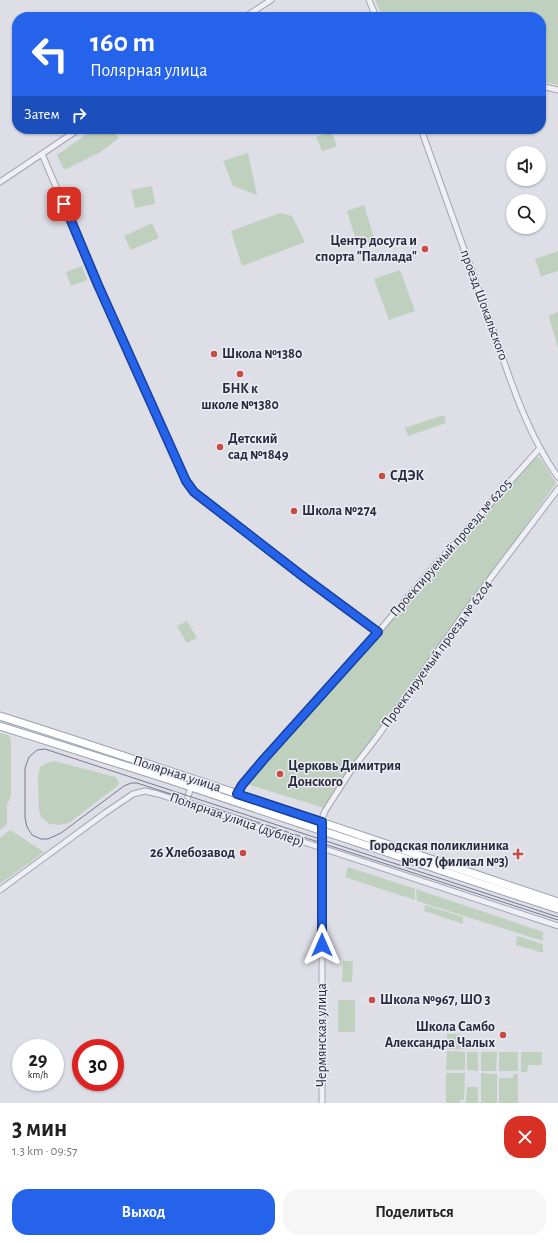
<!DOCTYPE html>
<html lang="ru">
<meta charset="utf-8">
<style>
body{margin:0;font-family:"Alegreya Sans",sans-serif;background:#f6f6f6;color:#222;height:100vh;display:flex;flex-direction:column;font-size:15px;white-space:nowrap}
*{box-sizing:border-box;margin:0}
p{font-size:13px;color:#767676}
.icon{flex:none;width:22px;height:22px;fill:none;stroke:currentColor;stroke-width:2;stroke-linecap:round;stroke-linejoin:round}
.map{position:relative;height:1103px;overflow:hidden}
.sheet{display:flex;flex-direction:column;background:#fff;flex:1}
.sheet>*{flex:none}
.banner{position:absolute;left:12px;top:12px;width:534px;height:122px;border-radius:16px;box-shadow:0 1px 3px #0004;background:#2563eb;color:#fff;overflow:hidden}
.fabs{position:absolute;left:506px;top:146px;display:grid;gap:8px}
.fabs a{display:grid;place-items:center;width:40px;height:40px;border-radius:50%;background:#fff;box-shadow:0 1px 3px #0004;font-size:20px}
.speed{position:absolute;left:12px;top:1039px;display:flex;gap:8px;font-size:20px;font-weight:700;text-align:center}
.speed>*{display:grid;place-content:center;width:52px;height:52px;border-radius:50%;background:#fff;box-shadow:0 1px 3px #0004;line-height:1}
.speed small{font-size:10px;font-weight:400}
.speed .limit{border:6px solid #d22;background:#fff;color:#111}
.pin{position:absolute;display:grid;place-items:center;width:34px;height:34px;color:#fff;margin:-17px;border-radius:8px;box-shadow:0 2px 6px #0006}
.me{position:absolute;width:44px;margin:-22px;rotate:0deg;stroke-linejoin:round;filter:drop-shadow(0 0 3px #0008)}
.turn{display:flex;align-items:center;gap:14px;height:84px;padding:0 12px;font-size:18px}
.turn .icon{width:52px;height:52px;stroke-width:2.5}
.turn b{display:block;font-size:28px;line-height:34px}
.then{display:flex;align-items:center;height:38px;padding:0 12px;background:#0003;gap:8px;font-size:15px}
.round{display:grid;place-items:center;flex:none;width:42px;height:42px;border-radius:16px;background:#f6f6f6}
.headline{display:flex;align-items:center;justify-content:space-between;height:68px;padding:0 12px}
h1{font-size:24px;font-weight:700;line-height:30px}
.button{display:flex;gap:8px;margin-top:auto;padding:8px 12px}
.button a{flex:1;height:46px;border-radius:16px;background:#2563eb;color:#fff;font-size:16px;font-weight:700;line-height:46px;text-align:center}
.button a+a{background:#f6f6f6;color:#222}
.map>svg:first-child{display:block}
.green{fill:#bfd0be}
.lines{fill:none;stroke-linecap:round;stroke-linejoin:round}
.minor-casing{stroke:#a3a4b0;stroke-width:7}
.major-casing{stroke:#9ca1b1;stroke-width:9}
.minor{stroke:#eff0f5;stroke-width:5}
.major{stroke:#fff;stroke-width:7}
.tram{stroke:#777b8f;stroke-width:1}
.route-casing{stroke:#184099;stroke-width:10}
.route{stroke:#2563eb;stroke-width:7}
.poi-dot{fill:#c84b44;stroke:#ecedf4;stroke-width:1.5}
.labels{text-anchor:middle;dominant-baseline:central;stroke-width:3;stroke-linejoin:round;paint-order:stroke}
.poi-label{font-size:14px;font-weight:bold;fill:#272a3c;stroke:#ecedf4;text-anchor:start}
.street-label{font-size:14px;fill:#272a3c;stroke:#ecedf4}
</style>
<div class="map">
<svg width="558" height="1103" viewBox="0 0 558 1103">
<rect width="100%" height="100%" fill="#dddee6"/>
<g class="green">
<path d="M 375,0 L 558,0 L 558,85 L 541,81 L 541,17 L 383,17 Z"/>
<path d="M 94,129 L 113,129 L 119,138 L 99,153 L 64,170 L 57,155 Z"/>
<path d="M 331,131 L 337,146 L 322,151 L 316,137 Z"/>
<path d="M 248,153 L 257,195 L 233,186 L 223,161 Z"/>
<path d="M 152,186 L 155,204 L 135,208 L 131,190 Z"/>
<path d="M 364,205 L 375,241 L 358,247 L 347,211 Z"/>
<path d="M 280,213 L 292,216 L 305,242 L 242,266 L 231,231 Z"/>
<path d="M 152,223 L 159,238 L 131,250 L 124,236 Z"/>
<path d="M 558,251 L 558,271 L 541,276 L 535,259 Z"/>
<path d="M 82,266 L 87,280 L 71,286 L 66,272 Z"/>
<path d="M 400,270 L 415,311 L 389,320 L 374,279 Z"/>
<path d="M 558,312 L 558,348 L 549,317 L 550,315 Z"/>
<path d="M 444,415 L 446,423 L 408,436 L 405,428 Z"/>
<path d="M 538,457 L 541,459 L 556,483 L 324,808 L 250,785 L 248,781 L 535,458 Z"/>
<path d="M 187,621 L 197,638 L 187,643 L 177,626 Z"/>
<path d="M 0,733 L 8,735 L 11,739 L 11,796 L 7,805 L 7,824 L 0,830 Z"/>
<path d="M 54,761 L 115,777 L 117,779 L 119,783 L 116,787 L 69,823 L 59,825 L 50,824 L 41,817 L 39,810 L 38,776 L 40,767 L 47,763 Z"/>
<path d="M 10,830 L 44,852 L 0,884 L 0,838 Z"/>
<path d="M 348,867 L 415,889 L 415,900 L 345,877 Z"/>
<path d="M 416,889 L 543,932 L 543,941 L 417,901 Z"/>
<path d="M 425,905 L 463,917 L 463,924 L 424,911 Z"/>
<path d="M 517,936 L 543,944 L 543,953 L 516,945 Z"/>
<path d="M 343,961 L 353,961 L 352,982 L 342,982 Z"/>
<rect x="338" y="1000" width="17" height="32"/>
<path d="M 447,1034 L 459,1034 L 459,1046 L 465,1046 L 465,1049 L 447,1049 Z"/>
<path d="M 447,1051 L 465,1052 L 465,1070 L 446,1070 Z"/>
<path d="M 467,1052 L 478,1052 L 478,1071 L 467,1070 Z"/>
<path d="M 481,1052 L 497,1052 L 496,1071 L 481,1071 Z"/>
<rect x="499" y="1052" width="19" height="19"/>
<path d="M 521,1052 L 542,1052 L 542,1065 L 528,1065 L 527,1072 L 521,1072 Z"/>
<path d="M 446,1073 L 465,1073 L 464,1100 L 460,1100 L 460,1103 L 446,1103 Z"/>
<path d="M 481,1073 L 497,1074 L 497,1103 L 481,1103 Z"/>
<path d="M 513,1074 L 518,1074 L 518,1103 L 499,1103 L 499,1078 L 513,1078 Z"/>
<path d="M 467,1087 L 478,1087 L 478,1103 L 466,1103 Z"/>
</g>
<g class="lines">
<defs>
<g id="minor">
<path d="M 369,0 L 376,17"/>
<path d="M 245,17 L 271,0"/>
<path d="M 541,86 L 558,90"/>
<path d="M 421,129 C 445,196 469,263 493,330 C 510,379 527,434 558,477"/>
<path d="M 42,154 L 98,285 L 186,481 L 194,492 L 305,578 L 378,631"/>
<path d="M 0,182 L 79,129"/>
<path d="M 237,794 L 242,785 L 264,759 L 374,637 L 429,572 L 540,448"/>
<path d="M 186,803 L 191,787"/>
<path d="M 0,890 L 105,813 L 133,794 L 145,791 L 158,794 L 558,926"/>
<path d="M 322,1103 L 322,819 L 325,811 L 350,772 L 377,737 L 471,604 L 558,489"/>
</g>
<g id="major">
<path d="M 0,716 C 187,775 372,840 558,902"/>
<path d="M 0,726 L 164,778 L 482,884 L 558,909"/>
</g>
</defs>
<use href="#minor" class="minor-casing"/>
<use href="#major" class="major-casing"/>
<use href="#minor" class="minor"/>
<use href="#major" class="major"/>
<path class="tram" d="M 558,917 L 45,749 L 37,750 L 29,757 L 25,768 L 25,818 L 27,827 L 32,835 L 41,839 L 48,839 L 61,833 L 124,786 L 131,783 L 137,783 L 558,920"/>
</g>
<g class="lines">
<defs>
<path id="route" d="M 64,204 L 98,285 L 186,481 L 194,492 L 305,578 L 378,632 L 264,759 L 242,785 L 237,794 L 322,822 L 322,945"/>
</defs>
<use href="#route" class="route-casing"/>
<use href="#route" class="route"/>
</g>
<g class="poi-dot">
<circle cx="425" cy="249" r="4"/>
<circle cx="214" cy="354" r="4"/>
<circle cx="240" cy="374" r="4"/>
<circle cx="220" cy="447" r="4"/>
<circle cx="382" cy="476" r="4"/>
<circle cx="294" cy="511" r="4"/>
<circle cx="280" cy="774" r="4"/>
<circle cx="243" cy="853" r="4"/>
<path d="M516 848h4v4h4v4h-4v4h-4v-4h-4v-4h4z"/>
<circle cx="372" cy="1000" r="4"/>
<circle cx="503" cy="1035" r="4"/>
</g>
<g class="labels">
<g class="poi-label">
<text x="417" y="241" text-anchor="end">Центр досуга и<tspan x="417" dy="16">спорта "Паллада"</tspan></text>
<text x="222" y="354">Школа №1380</text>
<text x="240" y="389" text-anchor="middle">БНК к<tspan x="240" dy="16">школе №1380</tspan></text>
<text x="228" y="439">Детский<tspan x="228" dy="16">сад №1849</tspan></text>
<text x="390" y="476">СДЭК</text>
<text x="302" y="511">Школа №274</text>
<text x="288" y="766">Церковь Димитрия<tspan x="288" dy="16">Донского</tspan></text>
<text x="509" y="846" text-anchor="end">Городская поликлиника<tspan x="509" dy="16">№107 (филиал №3)</tspan></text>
<text x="235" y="853" text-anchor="end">26 Хлебозавод</text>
<text x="380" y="1000">Школа №967, ШО 3</text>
<text x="495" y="1027" text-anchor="end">Школа Самбо<tspan x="495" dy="16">Александра Чалых</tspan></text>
</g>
<g class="street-label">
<text transform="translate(484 305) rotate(70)">проезд Шокальского</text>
<text transform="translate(451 548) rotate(-49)">Проектируемый проезд № 6205</text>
<text transform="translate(437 654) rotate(-54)">Проектируемый проезд № 6204</text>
<text transform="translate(177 774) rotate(18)">Полярная улица</text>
<text transform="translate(237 820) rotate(19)">Полярная улица (дублёр)</text>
<text transform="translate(322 1035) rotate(-90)">Чермянская улица</text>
</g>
</g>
</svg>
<div class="fabs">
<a><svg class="icon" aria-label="sound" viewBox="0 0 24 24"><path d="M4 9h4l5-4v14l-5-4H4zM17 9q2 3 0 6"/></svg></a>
<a><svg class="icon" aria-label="search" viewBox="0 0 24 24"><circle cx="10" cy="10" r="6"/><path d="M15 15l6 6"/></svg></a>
</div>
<div class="speed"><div>29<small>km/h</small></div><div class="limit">30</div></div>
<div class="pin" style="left:64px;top:204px;background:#d93025"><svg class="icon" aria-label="arrive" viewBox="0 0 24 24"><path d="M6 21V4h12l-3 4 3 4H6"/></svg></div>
<svg class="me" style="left:322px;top:945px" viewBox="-20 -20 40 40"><path d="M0-17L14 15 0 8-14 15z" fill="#2563eb" stroke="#fff" stroke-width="4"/></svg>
<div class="banner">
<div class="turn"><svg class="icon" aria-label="left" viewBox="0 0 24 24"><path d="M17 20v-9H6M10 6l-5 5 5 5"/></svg><div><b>160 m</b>Полярная улица</div></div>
<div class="then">Затем<svg class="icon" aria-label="right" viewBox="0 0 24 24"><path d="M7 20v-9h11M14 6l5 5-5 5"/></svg></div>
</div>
</div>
<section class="sheet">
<div class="headline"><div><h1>3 мин</h1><p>1.3 km · 09:57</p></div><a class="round" style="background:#d93025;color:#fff"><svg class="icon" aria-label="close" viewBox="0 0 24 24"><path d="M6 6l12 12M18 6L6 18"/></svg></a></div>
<div class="button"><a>Выход</a><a>Поделиться</a></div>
</section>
